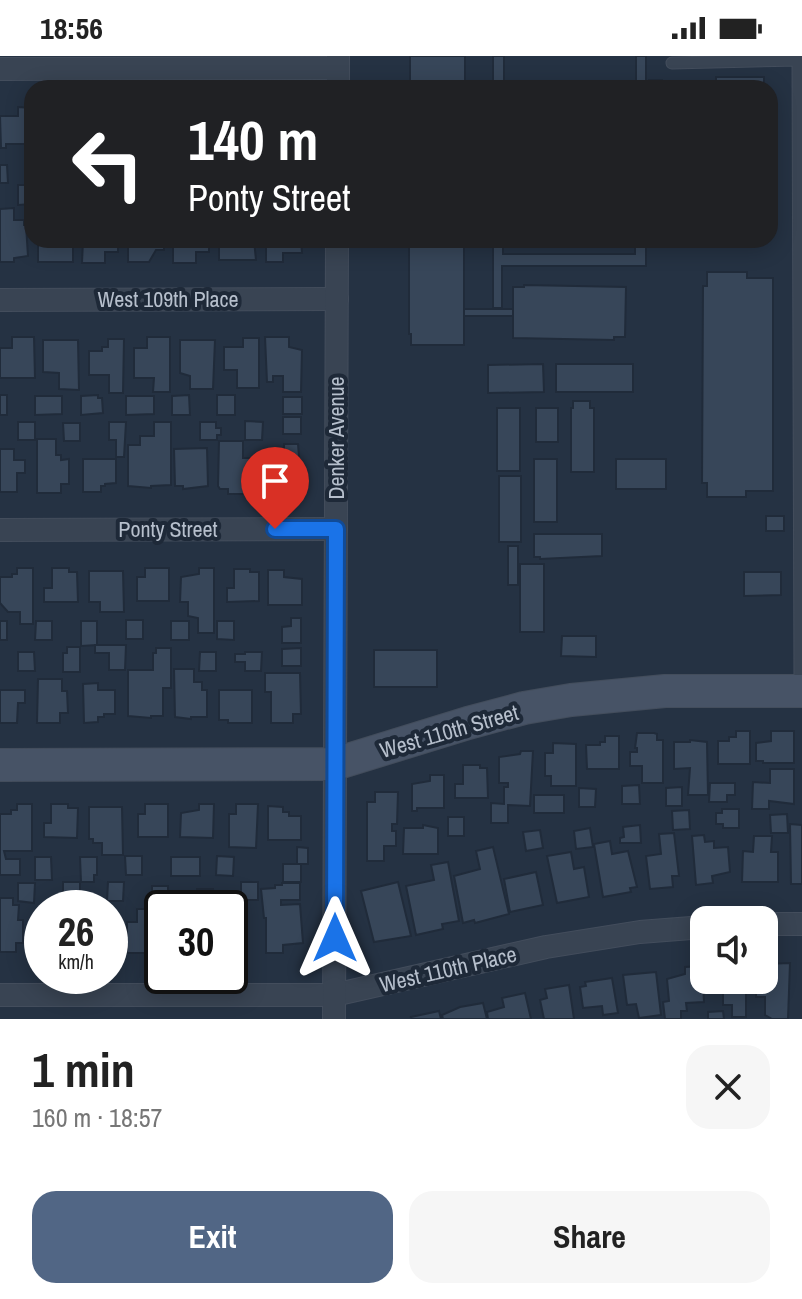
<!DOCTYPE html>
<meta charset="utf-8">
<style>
body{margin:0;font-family:"Archivo Narrow",sans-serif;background:#f6f6f6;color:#222;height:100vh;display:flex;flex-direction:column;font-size:30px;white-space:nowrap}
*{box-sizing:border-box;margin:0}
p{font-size:26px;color:#767676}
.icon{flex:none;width:44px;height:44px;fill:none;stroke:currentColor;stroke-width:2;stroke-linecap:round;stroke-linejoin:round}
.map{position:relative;height:963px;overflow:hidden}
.sheet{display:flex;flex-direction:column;background:#fff;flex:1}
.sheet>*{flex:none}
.top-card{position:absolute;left:24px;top:24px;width:754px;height:168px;border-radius:24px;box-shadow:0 4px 20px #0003;background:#202124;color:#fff;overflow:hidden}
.fabs{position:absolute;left:690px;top:850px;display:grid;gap:16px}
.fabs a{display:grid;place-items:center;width:88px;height:88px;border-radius:16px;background:#fff;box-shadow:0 4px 20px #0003;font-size:40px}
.speed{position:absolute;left:24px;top:834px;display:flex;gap:16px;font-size:40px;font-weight:700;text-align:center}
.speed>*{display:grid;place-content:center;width:104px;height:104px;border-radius:50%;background:#fff;box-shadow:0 4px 20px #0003;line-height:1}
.speed small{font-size:20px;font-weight:400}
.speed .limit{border:4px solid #111;border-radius:12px;background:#fff;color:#111}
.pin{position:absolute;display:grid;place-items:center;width:68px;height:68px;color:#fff;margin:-82px -34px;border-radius:50% 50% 50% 0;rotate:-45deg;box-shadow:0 0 8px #0007}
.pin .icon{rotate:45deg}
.me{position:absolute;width:88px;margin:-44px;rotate:0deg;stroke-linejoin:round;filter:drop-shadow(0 0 6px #0008)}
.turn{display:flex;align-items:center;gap:28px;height:168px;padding:0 32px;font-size:36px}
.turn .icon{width:104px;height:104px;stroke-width:2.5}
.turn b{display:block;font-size:56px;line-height:68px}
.round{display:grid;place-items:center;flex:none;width:84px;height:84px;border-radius:24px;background:#f6f6f6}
.summary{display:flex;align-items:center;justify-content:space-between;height:136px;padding:0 32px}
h1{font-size:48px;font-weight:800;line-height:60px}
.button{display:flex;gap:16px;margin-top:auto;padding:16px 32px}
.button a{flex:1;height:92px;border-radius:24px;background:#516685;color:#fff;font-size:32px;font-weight:800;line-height:92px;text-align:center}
.button a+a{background:#f6f6f6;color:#222}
.status{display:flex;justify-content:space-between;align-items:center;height:56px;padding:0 40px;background:#fff;direction:ltr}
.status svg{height:22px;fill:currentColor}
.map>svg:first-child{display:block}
.building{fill:#374659;stroke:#202b3a;stroke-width:2}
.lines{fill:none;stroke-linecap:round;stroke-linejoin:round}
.lane-casing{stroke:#434d5c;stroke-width:13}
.street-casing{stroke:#434d5c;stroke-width:24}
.secondary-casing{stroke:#434d5c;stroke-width:34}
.lane{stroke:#394453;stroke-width:11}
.street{stroke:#394453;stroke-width:22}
.secondary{stroke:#475366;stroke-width:32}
.route-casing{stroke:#114b97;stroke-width:20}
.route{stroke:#1a73e8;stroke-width:14}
.labels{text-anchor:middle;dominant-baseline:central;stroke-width:8;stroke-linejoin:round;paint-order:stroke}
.street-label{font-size:22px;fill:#b6bfcc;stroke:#1e2938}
</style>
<div class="status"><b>18:56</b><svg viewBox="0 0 49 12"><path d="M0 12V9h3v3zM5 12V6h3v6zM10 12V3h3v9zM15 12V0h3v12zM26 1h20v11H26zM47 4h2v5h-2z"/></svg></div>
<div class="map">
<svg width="802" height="963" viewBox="0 0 802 963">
<rect width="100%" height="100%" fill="#253243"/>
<g class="building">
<rect x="410" y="0" width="55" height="32"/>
<rect x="493" y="0" width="11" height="32"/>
<path d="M 636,0 L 646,0 L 646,30 L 649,30 L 649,24 L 662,24 L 662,32 L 636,32 Z"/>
<rect x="716" y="21" width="48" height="11"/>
<path d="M 18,51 L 32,52 L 32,88 L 6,88 L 6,92 L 1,92 L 0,60 L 18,60 Z"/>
<path d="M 0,109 L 7,109 L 8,127 L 0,127 Z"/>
<path d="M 18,129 L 32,129 L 32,148 L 18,149 Z"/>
<path d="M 14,152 L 14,164 L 24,164 L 24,169 L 26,169 L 28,200 L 14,202 L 14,206 L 0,206 L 0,153 Z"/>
<rect x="38" y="184" width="35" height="22"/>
<path d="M 83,184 L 118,184 L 118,196 L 105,196 L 105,207 L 82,207 Z"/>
<path d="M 128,184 L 164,184 L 164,194 L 156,194 L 149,206 L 128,206 Z"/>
<path d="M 173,184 L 209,184 L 209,196 L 196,196 L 196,207 L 173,207 Z"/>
<path d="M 219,184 L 254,184 L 256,204 L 219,204 Z"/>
<path d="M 266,184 L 301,184 L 302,197 L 283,197 L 283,206 L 266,206 Z"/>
<path d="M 411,184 L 464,184 L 464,289 L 411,289 L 411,278 L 409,278 L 409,187 Z"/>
<path d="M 493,184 L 503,184 L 503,198 L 635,198 L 635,184 L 646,184 L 646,210 L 502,210 L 502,252 L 493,252 Z"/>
<path d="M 707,216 L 747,216 L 747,222 L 773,222 L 773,435 L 746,435 L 746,441 L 707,441 L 707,427 L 702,427 L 703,230 L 707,230 Z"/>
<path d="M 524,229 L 626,231 L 625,281 L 614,281 L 614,284 L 513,282 L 513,231 L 524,231 Z"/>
<rect x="464" y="253" width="49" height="7"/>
<path d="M 12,281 L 34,281 L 35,322 L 0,322 L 0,292 L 12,292 Z"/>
<path d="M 147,281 L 170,281 L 170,336 L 153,336 L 154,322 L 134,322 L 134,292 L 147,292 Z"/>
<path d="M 265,281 L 289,281 L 289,291 L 302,294 L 301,336 L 283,336 L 283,320 L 273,320 L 273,326 L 267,326 Z"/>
<path d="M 243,282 L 259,282 L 259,332 L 237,332 L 237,314 L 224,314 L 224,291 L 243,291 Z"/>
<path d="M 108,283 L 124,283 L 123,337 L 109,337 L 109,319 L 89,319 L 89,295 L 102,295 L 102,291 L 108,291 Z"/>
<path d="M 43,284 L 78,284 L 79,334 L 59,333 L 59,317 L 43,316 Z"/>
<path d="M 180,284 L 215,284 L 213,333 L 190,333 L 190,320 L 180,317 Z"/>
<path d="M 543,308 L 544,336 L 488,337 L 488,309 Z"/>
<rect x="556" y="308" width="77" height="28"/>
<rect x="0" y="339" width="7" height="20"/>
<path d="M 98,339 L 98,342 L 102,342 L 103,357 L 81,359 L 81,340 Z"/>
<path d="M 189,339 L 190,359 L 172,359 L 172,340 Z"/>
<rect x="217" y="339" width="18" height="20"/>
<path d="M 35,340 L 62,340 L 62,358 L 35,359 Z"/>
<path d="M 126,340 L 154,340 L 154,358 L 126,359 Z"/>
<rect x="283" y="341" width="19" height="17"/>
<path d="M 573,345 L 590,345 L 590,352 L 594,352 L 594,416 L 571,416 L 571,352 L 573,352 Z"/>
<rect x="497" y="352" width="23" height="63"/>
<rect x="536" y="352" width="22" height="34"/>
<rect x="283" y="361" width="18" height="17"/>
<path d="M 245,365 L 263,366 L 262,384 L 245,384 Z"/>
<rect x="18" y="366" width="17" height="18"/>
<path d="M 109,366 L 126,366 L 124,401 L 116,401 L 116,384 L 109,384 Z"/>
<path d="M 154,366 L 171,366 L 171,429 L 151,430 L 151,432 L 128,430 L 128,389 L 140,389 L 140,380 L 154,380 Z"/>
<path d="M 200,366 L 216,366 L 216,372 L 221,372 L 221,379 L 217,379 L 217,384 L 200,384 Z"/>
<path d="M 63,367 L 80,367 L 80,385 L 64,385 Z"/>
<path d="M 37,383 L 56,383 L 56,399 L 61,399 L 61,404 L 69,403 L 69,428 L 61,428 L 61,437 L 37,437 Z"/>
<path d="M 219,385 L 243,385 L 243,402 L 254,402 L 253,418 L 246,418 L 246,438 L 228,438 L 228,433 L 220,433 L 218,430 Z"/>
<path d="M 284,388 L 298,388 L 301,425 L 293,425 L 293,435 L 271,435 L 271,402 L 284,402 Z"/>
<path d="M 207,392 L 208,430 L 183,433 L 183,430 L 175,430 L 174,393 Z"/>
<path d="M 0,393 L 14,393 L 14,404 L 25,404 L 25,417 L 17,417 L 17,436 L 0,436 Z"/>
<path d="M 83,403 L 116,403 L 116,427 L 105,428 L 105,430 L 101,430 L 101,436 L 83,436 Z"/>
<rect x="534" y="403" width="23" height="63"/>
<rect x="616" y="403" width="50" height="30"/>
<rect x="499" y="420" width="22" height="66"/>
<rect x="766" y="460" width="18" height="15"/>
<path d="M 534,478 L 602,478 L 602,500 L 540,503 L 540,501 L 534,501 Z"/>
<rect x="508" y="490" width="10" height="39"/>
<rect x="520" y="508" width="24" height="68"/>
<path d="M 17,512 L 33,512 L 33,568 L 20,568 L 20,556 L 8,556 L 0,547 L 0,521 L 12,521 L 12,518 L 17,518 Z"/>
<path d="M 52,512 L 69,512 L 69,516 L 77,516 L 78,546 L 44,546 L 44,532 L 52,532 Z"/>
<path d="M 145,512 L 169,512 L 169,545 L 137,545 L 137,521 L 145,521 Z"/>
<path d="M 199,512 L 214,512 L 214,577 L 198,577 L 198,562 L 188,560 L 188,546 L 180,546 L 181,521 L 199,518 Z"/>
<path d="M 234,513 L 250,513 L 250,516 L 259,516 L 259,545 L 227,546 L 227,532 L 234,532 Z"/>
<path d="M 268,514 L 284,514 L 284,521 L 302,523 L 302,549 L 268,549 Z"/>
<path d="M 89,515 L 123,515 L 124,556 L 100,556 L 100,546 L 89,546 Z"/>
<path d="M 744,516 L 781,516 L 781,539 L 744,540 Z"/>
<path d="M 291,562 L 301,562 L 301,587 L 282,587 L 282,571 L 291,570 Z"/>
<rect x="126" y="564" width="17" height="19"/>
<rect x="0" y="565" width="7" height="19"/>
<path d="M 36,565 L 52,565 L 52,584 L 35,584 Z"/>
<path d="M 81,565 L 97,565 L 97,589 L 81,590 Z"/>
<rect x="171" y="565" width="18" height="19"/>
<path d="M 217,565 L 234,565 L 234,584 L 217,583 Z"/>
<path d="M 562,580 L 596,580 L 596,601 L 561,600 Z"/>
<path d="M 95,589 L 126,589 L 125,614 L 109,614 L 109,597 L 95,597 Z"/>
<path d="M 67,591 L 80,591 L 80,616 L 63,616 L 63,597 L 67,597 Z"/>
<path d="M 156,592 L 171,592 L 171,632 L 163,632 L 163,660 L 151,660 L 151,662 L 128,660 L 128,614 L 153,614 L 153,597 L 156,597 Z"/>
<path d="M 301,592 L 301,610 L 282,610 L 282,593 Z"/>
<rect x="374" y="594" width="63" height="37"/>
<path d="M 18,596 L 34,596 L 35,615 L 18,615 Z"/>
<path d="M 200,596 L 216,596 L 216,615 L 199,615 Z"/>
<path d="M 245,596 L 262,596 L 261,615 L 245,615 L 245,606 L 235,606 L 235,598 L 245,598 Z"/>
<path d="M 174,613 L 194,613 L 194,626 L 202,626 L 202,634 L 207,634 L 207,661 L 191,661 L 191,663 L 175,661 Z"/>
<path d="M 265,617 L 300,617 L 301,658 L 293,658 L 293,667 L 271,667 L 271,636 L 265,636 Z"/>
<path d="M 38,623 L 62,623 L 62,635 L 67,635 L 68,657 L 60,657 L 60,667 L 37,667 Z"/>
<path d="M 98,627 L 98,634 L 115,634 L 115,658 L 104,658 L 104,661 L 98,661 L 98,666 L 84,667 L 83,628 Z"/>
<path d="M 0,634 L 25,634 L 25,647 L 18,647 L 17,667 L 0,667 Z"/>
<path d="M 219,634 L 252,634 L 252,667 L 228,667 L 228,664 L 219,664 Z"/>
<path d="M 736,675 L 750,675 L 750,708 L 718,708 L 718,685 L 729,685 L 729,681 L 736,681 Z"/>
<path d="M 771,675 L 794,675 L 794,707 L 763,707 L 763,705 L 756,705 L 756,687 L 771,685 Z"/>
<path d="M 637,677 L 654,677 L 657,678 L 657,684 L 663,684 L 663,727 L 642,727 L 642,710 L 630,710 L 630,696 L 637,696 L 637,692 L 635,692 Z"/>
<path d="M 605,680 L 619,680 L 619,713 L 587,713 L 586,689 L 600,689 L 600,686 L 605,686 Z"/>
<path d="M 690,684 L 707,686 L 708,739 L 688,739 L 690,712 L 674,713 L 674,686 L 690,686 Z"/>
<path d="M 553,687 L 576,688 L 576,730 L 551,730 L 551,720 L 545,720 L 545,697 L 553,697 Z"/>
<path d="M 521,695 L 533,695 L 530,750 L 508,749 L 508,767 L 491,767 L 491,747 L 504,748 L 504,731 L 508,731 L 508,727 L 499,727 L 499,701 L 520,698 Z"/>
<path d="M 463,709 L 480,709 L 480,712 L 487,712 L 488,742 L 455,742 L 455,728 L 463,728 Z"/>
<path d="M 770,713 L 794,713 L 794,748 L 769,745 L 769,753 L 752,753 L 753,726 L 770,727 Z"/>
<path d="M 430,719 L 444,719 L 444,752 L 417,752 L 417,755 L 412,755 L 412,728 L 430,725 Z"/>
<path d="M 710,727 L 735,727 L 735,739 L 727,739 L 727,746 L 709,746 Z"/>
<path d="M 639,729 L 640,748 L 622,748 L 622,730 Z"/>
<path d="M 682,731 L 682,750 L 666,750 L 666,732 Z"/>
<path d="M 579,732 L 596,733 L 595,751 L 579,751 Z"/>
<path d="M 375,736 L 398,736 L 397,768 L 392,768 L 392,775 L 396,775 L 396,790 L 384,790 L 384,805 L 367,805 L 367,746 L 375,746 Z"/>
<rect x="534" y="739" width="30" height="18"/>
<path d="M 17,748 L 32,748 L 32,795 L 4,795 L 6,803 L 20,803 L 20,819 L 0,819 L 0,758 L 11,758 L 11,754 L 17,754 Z"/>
<path d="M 51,748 L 68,748 L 68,752 L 78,752 L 77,782 L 44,781 L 44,767 L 51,767 Z"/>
<path d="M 145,748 L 168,748 L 168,781 L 138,781 L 138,758 L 145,758 Z"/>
<path d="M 199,748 L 214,748 L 213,782 L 180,781 L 181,757 L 199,754 Z"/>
<path d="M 236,748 L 258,748 L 256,792 L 229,791 L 229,758 L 236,758 Z"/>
<path d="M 268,750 L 283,751 L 283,756 L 289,756 L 289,760 L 301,760 L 301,784 L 268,784 Z"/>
<path d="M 89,751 L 122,751 L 123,799 L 102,799 L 102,787 L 93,787 L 93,783 L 89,783 Z"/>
<path d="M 722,753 L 739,753 L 739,772 L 723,772 L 723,768 L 716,768 L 716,757 L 722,757 Z"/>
<path d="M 689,754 L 690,773 L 673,774 L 672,755 Z"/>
<path d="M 787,758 L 788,777 L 771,777 L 770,759 Z"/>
<rect x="448" y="761" width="16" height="19"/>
<path d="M 790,768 L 802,769 L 802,828 L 791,828 Z"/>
<path d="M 423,769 L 438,772 L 438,798 L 403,798 L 404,772 L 423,772 Z"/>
<path d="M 640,769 L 641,787 L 620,787 L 620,782 L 624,781 L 623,771 Z"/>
<path d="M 590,772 L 593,791 L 576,793 L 574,775 Z"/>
<path d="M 540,774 L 543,792 L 526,795 L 523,776 Z"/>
<path d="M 674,777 L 679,820 L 672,820 L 673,831 L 650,833 L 646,800 L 661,798 L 659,778 Z"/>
<path d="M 704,779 L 705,786 L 714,785 L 714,792 L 728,791 L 730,816 L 712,820 L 713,827 L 696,829 L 692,780 Z"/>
<path d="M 754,780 L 772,780 L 771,796 L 778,796 L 778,826 L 742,826 L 743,795 L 753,796 Z"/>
<path d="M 610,785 L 612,798 L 628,795 L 637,831 L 630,832 L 631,836 L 603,841 L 594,788 Z"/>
<path d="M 297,791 L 308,792 L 308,808 L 297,808 Z"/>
<path d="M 493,791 L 509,858 L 475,867 L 474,864 L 463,867 L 454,820 L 480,813 L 476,795 Z"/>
<path d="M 571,796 L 574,813 L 584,811 L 589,841 L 557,847 L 547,800 Z"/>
<path d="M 125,800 L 142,800 L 142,819 L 126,819 Z"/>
<path d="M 217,800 L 234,801 L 233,820 L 216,819 Z"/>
<path d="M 35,801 L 51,801 L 52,824 L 35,824 Z"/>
<path d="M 80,801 L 97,801 L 97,819 L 94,819 L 94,826 L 81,826 Z"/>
<rect x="171" y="801" width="29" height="19"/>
<path d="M 448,806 L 459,865 L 442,868 L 443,873 L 416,879 L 406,830 L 434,824 L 431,809 Z"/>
<rect x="283" y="808" width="18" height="18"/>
<path d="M 536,816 L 543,849 L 510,856 L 504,823 Z"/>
<rect x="63" y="826" width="17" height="18"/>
<path d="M 108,826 L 124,826 L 123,845 L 107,845 Z"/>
<rect x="241" y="826" width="17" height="18"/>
<path d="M 398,826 L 411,880 L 374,886 L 361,835 Z"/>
<path d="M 18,827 L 35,827 L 34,847 L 18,845 Z"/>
<path d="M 282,827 L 300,827 L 300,844 L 281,844 L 281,849 L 300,848 L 303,887 L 283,889 L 283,897 L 266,897 L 266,862 L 264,862 L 261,833 L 275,832 L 275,829 L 282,829 Z"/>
<path d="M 152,830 L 168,830 L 168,848 L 152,849 Z"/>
<path d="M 197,833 L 213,833 L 214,852 L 197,852 Z"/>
<path d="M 0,842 L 13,842 L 13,849 L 19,849 L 18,864 L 23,864 L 23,887 L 16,887 L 16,896 L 0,896 Z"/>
<path d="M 137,853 L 156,853 L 156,868 L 160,868 L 160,897 L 127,897 L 127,866 L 137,866 Z"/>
<path d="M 39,855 L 42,855 L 42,896 L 37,896 Z"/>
<path d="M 230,863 L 246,863 L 246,888 L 239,888 L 239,897 L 230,897 Z"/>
<rect x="110" y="865" width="6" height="34"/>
<path d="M 790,907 L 788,963 L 772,963 L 765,959 L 765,941 L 756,941 L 756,924 L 764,924 L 764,908 Z"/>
<path d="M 702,910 L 704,946 L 686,947 L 687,955 L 681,955 L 681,963 L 665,963 L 663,946 L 669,945 L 667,923 L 685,918 L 685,911 Z"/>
<path d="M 656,916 L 661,959 L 639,962 L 636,948 L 627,949 L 623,919 Z"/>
<path d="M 612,922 L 618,957 L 603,959 L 602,950 L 583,952 L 580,931 L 586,930 L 585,926 Z"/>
<path d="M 713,924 L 746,924 L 746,961 L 732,961 L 732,949 L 723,949 L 723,935 L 713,935 Z"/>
<path d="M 569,929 L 574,963 L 544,963 L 540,944 L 547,942 L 545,933 Z"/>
<path d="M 525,937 L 531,963 L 488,963 L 487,956 L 504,951 L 502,942 Z"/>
<path d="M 483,947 L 487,963 L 443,963 L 442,959 L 460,951 Z"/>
<path d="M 439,955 L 441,963 L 412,963 L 411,961 Z"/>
<path d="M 723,955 L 724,963 L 708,963 L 708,956 Z"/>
</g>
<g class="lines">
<defs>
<path id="lane" d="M 672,7 L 798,4 L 800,630"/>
<g id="street">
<path d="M 0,13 L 338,12"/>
<path d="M 338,32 L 338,0"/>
<path d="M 0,244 L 337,243"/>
<path d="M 0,474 L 336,473"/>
<path d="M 764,868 L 802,868"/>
<path d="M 0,939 L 334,939 L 546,891 L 640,876 L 704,871"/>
<path d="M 334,963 L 337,184"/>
</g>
<path id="secondary" d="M 0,709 L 335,708 L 468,667 L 524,652 L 571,644 L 665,635 L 802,635"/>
</defs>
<use href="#lane" class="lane-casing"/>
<use href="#street" class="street-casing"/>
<use href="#secondary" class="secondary-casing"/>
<use href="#lane" class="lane"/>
<use href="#street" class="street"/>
<use href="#secondary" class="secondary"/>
</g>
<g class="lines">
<defs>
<path id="route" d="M 275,473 L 336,473 L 335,882"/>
</defs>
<use href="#route" class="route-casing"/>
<use href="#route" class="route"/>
</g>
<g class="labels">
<g class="street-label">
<text x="168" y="243">West 109th Place</text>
<text transform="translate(336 382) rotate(-90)">Denker Avenue</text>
<text x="168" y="473">Ponty Street</text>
<text transform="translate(449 675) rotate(-16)">West 110th Street</text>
<text transform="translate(448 913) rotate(-13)">West 110th Place</text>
</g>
</g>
</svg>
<div class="fabs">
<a><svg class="icon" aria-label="sound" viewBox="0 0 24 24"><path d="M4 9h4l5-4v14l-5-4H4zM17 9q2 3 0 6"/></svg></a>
</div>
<div class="speed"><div>26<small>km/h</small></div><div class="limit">30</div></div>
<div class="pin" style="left:275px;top:473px;background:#d93025"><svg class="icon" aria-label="arrive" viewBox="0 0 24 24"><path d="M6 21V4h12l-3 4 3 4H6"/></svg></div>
<svg class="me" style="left:335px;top:882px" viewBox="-20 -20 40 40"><path d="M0-17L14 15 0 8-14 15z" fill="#1a73e8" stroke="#fff" stroke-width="4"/></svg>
<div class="top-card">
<div class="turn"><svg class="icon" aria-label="left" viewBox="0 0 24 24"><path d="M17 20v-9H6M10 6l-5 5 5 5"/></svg><div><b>140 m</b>Ponty Street</div></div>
</div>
</div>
<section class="sheet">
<div class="summary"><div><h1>1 min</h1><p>160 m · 18:57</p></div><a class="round"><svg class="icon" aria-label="close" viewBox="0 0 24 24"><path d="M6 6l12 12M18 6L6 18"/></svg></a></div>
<div class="button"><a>Exit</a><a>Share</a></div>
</section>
